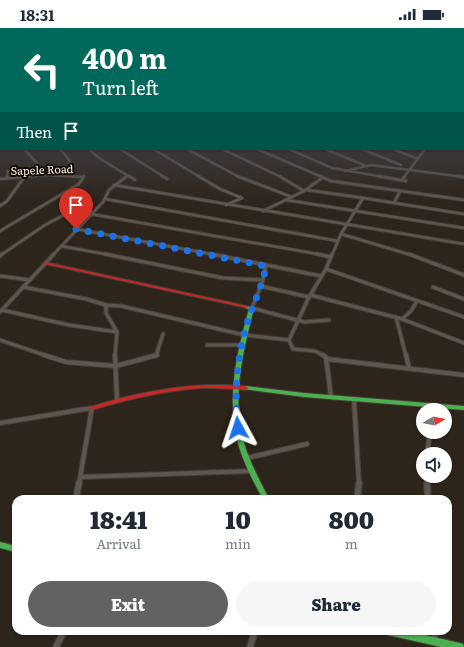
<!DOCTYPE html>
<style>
body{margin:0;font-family:Literata,serif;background:#f6f6f7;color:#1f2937;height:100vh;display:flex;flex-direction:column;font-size:15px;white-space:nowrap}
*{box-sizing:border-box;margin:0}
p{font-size:13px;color:#747a83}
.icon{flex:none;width:22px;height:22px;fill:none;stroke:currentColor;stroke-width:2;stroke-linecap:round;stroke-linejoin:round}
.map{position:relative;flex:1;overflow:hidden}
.details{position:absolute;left:12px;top:467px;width:440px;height:140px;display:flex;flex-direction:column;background:#fff;border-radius:12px;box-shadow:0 1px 3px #0004}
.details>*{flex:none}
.banner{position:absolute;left:0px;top:0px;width:464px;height:122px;box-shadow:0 1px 3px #0004;background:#00695c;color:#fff;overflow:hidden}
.needle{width:26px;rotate:81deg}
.fabs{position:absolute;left:416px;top:375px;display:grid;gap:8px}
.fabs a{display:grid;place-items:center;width:36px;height:36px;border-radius:50%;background:#fff;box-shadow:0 1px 3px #0004;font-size:20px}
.pin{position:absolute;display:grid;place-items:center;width:34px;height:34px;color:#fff;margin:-41px -17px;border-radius:50% 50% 50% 0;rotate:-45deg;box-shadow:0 0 4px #0007}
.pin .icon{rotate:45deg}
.me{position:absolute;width:44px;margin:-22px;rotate:355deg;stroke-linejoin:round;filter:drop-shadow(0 0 3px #0008)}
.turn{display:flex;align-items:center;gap:14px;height:84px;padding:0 16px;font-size:18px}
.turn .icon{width:52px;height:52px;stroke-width:2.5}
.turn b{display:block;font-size:28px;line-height:34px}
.then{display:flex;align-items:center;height:38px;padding:0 16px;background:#0003;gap:8px;font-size:15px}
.eta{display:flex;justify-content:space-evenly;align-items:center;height:68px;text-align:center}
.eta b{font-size:24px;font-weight:800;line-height:28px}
.primary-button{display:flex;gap:8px;margin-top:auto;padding:8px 16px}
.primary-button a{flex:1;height:46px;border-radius:24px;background:#616264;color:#fff;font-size:16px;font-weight:800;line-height:46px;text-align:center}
.primary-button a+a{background:#f6f6f7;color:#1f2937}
.status{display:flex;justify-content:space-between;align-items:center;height:28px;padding:0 20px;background:#fff;direction:ltr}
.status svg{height:11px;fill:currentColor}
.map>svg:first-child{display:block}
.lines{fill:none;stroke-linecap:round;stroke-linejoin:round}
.street-far4-casing{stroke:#463e37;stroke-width:3}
.street-far3-casing{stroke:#463e37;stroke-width:4}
.street-far2-casing{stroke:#463e37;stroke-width:5}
.street-far1-casing{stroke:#463e37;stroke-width:6}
.street-casing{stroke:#463e37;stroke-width:8}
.fast-casing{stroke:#463e37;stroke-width:2}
.jam-casing{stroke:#463e37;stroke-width:2}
.street-far4{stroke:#5d564f;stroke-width:2}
.street-far3{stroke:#5d564f;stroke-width:2.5}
.street-far2{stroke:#5d564f;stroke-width:3}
.street-far1{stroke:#5d564f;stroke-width:4}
.street{stroke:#5d564f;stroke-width:5.5}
.fast{fill:#4caf50;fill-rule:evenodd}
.jam{fill:#c62828;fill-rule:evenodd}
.route{stroke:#1a73e8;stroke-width:7;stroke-dasharray:0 12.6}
.labels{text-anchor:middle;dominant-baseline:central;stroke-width:4;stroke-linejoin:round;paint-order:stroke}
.far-street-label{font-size:11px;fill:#f9ede2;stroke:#160f08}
</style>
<div class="status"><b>18:31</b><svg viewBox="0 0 49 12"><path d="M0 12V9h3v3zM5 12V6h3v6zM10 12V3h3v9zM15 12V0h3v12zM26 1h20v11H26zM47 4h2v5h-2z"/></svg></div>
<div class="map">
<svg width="464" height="619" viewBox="0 0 464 619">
<rect width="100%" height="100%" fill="#2d241b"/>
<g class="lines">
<defs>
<g id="street-far4">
<path d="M 24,121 L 37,135 L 39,143 L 36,148"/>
<path d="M 60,121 L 70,133 L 68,148"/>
<path d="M 89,121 L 99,130 L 130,149"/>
<path d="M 120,121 L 164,149"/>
<path d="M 153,121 L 200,149"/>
<path d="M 187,121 L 239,149"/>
<path d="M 222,121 L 281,149"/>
<path d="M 257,121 L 322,149"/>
<path d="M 289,121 L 332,140 L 384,149"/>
<path d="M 325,121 L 364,137"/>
<path d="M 362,121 L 401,137"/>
<path d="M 393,121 L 418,131"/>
<path d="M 345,143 L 371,137 L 464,149"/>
<path d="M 7,149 L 8,143"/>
<path d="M 21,149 L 45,147 L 83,149"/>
<path d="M 126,149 L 127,148"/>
<path d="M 404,149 L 425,121"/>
</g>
<g id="street-far3">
<path d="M 129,148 L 135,152"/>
<path d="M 162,148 L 167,151"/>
<path d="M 198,148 L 220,161 L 242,170 L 226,177"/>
<path d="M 237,148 L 292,169"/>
<path d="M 279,148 L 304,163"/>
<path d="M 320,148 L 331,153 L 464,172"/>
<path d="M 378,148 L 406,153"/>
<path d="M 457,148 L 464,149"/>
<path d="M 7,150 L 7,148"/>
<path d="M 0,151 L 33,148"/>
<path d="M 402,152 L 405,148"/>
<path d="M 114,157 L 464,216"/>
<path d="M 307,162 L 363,170 L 341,206 L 332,227"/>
<path d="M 363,170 L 464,186"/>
<path d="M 105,171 L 338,213"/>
<path d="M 286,172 L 464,200"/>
<path d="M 394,175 L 400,163"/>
<path d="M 0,178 L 7,173 L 25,148"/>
<path d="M 263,183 L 304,163 L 322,150"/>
<path d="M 91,186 L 323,227"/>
<path d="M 76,201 L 216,227"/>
<path d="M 0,203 L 79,156 L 84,148"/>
<path d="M 341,206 L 411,227"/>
<path d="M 61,218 L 110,227"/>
<path d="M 1,227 L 45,197 L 62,188"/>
<path d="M 53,227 L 103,174 L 109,162 L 127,148"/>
</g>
<g id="street-far2">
<path d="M 105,226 L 223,250 L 263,252"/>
<path d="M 211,226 L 266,237 L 263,252 L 252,280 L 304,294 L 329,292"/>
<path d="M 317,226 L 331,229"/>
<path d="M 409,226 L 464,247"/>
<path d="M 0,228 L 2,226"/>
<path d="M 266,237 L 321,248"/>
<path d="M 326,241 L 464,289"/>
<path d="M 0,248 L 30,252"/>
<path d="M 260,258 L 309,269"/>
<path d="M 433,259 L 464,271"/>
<path d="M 310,267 L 402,291 L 464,315"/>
<path d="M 106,277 L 121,278 L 244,307"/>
<path d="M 2,282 L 69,297 L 117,304 L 106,285 L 106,277 L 86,271 L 23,259"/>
<path d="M 0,284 L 54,226"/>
<path d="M 396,289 L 406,328"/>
<path d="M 402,291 L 411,283 L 417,273"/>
<path d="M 244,307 L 289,312"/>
<path d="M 0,312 L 47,328"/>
<path d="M 207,317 L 242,317"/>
<path d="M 115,328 L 117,304"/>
<path d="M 156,328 L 163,306"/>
<path d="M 324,328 L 315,323 L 293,321 L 289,312 L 309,269 L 326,241 L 332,226"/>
</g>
<g id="street-far1">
<path d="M 44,327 L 66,334 L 116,338 L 157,327"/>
<path d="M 115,327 L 117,372"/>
<path d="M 323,327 L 326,329 L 331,369"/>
<path d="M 406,327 L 409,340"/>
<path d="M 327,331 L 464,347"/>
<path d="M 354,371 L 359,456"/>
<path d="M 0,395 L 92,380 L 79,456"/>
<path d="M 427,426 L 430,404"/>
<path d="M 247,430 L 307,416"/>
<path d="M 427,448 L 427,456"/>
<path d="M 81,449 L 252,443"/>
</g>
<g id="street">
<path d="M 427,455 L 428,471"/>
<path d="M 76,471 L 79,455"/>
<path d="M 357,471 L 359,455"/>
<path d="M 434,603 L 435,611"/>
<path d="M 56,619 L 64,603"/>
<path d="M 250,619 L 255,603"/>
</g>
<g id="fast">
<path d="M 245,278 L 252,279 L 254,280 C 243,324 231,370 244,415 C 250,435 260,453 269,471 L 263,471 C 253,453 243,434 238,415 C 226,370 237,324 249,281 L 245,280 Z"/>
<path d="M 245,358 L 304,365 L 464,378 L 464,382 L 304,369 L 243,361 L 242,360 L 243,359 Z"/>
<path d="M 0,514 L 16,518 L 16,524 L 0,520 Z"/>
<path d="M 384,603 L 407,603 L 460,615 L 463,616 L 464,619 L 441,619 L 388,607 L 385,606 Z"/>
</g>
<g id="jam">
<path d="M 44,234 L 45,234 L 247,278 L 249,279 L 247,280 L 45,236 L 44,236 Z"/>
<path d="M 206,357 L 226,357 L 245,358 L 247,359 L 248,360 L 247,361 L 245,362 C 232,361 218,360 205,360 C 166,362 129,371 92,382 L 90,381 L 89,380 L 90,379 C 128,367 166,359 206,357 Z"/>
</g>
</defs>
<use href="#street-far4" class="street-far4-casing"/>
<use href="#street-far3" class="street-far3-casing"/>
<use href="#street-far2" class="street-far2-casing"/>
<use href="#street-far1" class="street-far1-casing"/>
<use href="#street" class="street-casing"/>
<use href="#fast" class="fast-casing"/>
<use href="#jam" class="jam-casing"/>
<use href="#street-far4" class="street-far4"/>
<use href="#street-far3" class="street-far3"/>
<use href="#street-far2" class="street-far2"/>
<use href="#street-far1" class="street-far1"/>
<use href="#street" class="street"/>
<use href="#fast" class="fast"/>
<use href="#jam" class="jam"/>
</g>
<linearGradient id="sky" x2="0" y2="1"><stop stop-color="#19140f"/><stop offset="0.5" stop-color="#46454a"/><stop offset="1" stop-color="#46454a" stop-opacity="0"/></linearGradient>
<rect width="464" height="174" fill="url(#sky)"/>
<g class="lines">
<path class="route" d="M 76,201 L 266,238 C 262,260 251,280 245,302 C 237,333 234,368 238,400"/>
</g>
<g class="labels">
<g class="far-street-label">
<text transform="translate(42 141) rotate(-2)">Sapele Road</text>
</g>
</g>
</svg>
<div class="fabs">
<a><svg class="needle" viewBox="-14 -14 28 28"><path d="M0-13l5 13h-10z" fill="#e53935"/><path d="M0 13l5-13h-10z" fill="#747a83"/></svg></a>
<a><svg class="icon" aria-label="sound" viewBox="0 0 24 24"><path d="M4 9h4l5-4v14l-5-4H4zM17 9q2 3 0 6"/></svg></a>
</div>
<div class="pin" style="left:76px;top:201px;background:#d93025"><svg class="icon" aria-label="arrive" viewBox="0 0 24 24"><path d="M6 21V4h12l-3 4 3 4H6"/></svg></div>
<svg class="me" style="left:238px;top:400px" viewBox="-20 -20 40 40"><path d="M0-17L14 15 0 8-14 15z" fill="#1a73e8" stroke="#fff" stroke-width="4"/></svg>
<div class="banner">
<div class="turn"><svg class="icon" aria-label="left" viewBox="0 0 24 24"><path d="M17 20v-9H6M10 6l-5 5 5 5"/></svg><div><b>400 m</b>Turn left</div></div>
<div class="then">Then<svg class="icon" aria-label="arrive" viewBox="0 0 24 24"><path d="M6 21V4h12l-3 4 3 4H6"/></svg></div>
</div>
<section class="details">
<div class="eta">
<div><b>18:41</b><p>Arrival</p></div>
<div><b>10</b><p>min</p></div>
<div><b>800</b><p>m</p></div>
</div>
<div class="primary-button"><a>Exit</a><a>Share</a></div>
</section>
</div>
